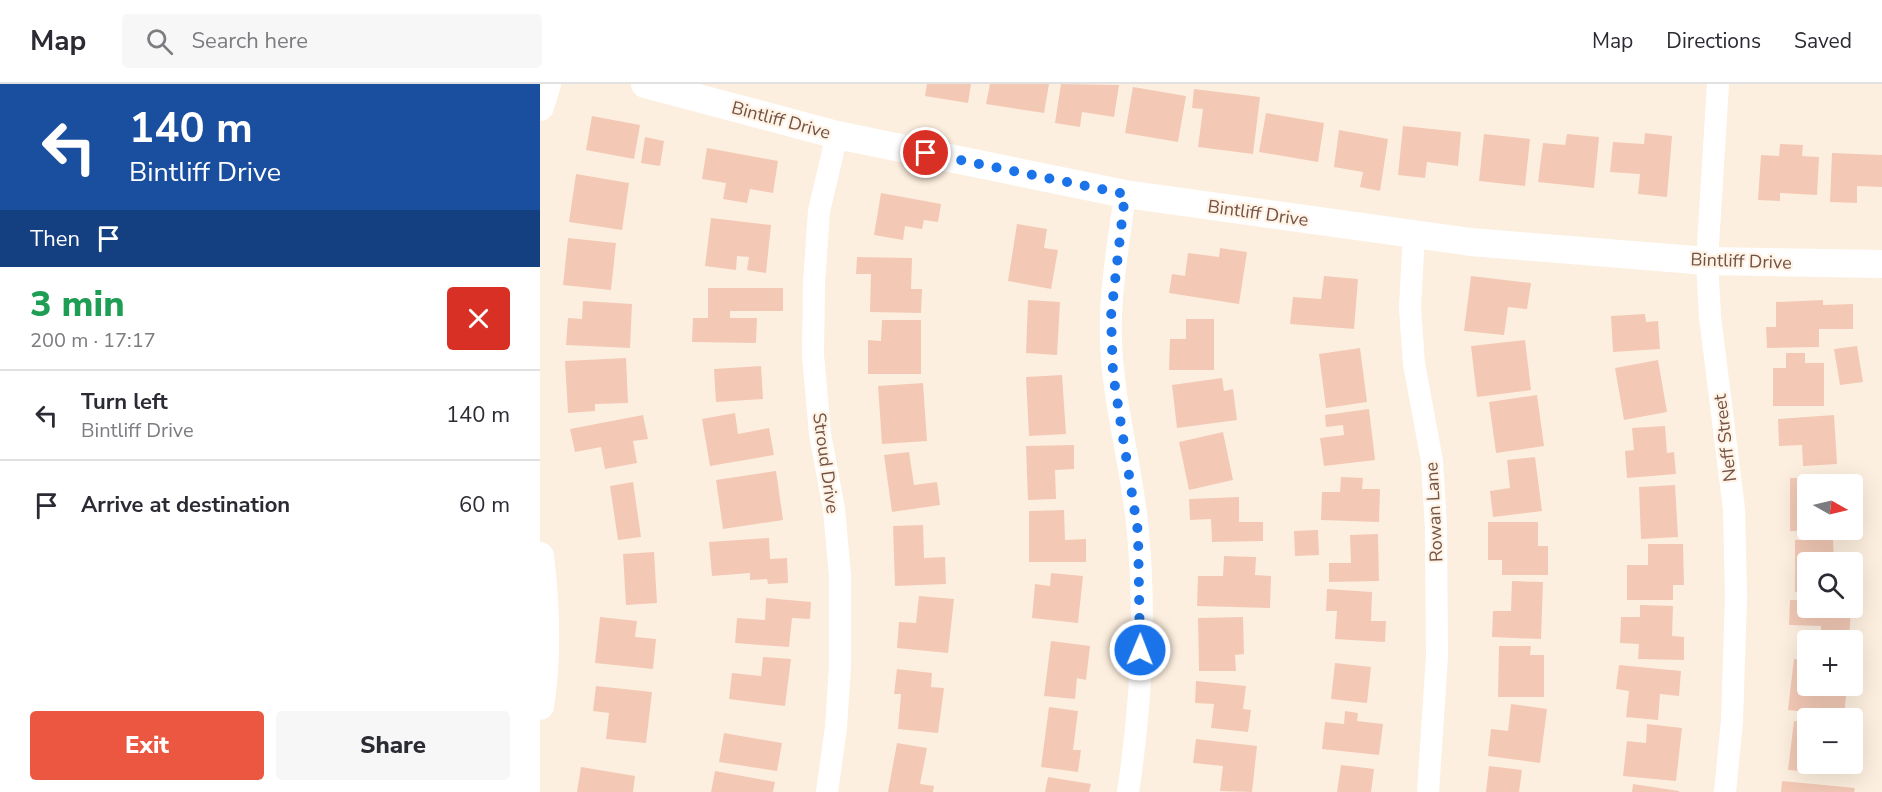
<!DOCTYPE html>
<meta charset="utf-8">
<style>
body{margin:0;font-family:"Nunito Sans",sans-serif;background:#f7f7f7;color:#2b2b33;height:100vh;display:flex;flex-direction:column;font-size:22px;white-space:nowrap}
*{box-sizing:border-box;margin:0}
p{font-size:20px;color:#7c7c81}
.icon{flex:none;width:33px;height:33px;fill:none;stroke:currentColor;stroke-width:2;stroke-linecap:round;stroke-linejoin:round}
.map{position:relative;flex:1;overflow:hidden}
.side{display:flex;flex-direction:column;background:#fff;width:540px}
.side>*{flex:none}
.guide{background:#1a4fa0;color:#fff;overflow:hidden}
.needle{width:39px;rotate:98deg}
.buttons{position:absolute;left:1257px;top:390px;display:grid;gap:12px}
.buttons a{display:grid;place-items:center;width:66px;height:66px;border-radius:6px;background:#fff;box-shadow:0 6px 24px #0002;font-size:30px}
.pin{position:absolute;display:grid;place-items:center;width:51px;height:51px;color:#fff;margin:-26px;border:3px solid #fff;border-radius:50%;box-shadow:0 2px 6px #0007}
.me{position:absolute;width:66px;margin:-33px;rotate:1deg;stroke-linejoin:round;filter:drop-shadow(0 0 4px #0008)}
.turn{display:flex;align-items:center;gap:21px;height:126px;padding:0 30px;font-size:27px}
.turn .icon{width:78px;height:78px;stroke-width:2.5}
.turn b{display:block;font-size:42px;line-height:51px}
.then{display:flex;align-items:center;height:57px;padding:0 30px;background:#0003;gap:12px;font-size:22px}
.round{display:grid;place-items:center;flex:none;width:63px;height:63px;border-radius:6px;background:#f7f7f7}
.headline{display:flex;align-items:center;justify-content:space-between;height:102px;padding:0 30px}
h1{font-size:36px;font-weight:800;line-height:45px;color:#1e9e55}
.action{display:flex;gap:12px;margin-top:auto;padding:12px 30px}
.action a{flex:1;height:69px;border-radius:6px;background:#eb5740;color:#fff;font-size:24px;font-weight:800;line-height:69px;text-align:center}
.action a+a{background:#f7f7f7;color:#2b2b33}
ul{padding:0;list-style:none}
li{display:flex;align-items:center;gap:18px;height:90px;padding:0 30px;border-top:2px solid #e1e1e2}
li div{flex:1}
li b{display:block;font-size:22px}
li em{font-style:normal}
header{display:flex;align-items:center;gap:36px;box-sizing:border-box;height:84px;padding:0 30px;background:#fff;border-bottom:2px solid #e1e1e2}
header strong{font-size:28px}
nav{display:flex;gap:33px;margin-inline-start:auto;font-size:21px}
.search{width:420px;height:54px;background:#f7f7f7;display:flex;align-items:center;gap:15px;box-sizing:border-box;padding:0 21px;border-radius:6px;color:#7c7c81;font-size:22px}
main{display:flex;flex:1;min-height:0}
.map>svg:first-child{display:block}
.building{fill:#f3c9b6}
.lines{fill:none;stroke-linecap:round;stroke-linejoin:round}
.minor{stroke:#fff;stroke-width:22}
.tertiary{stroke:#fff;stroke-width:28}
.route{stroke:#1a73e8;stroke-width:10;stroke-dasharray:0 18}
.labels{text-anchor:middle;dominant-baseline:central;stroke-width:4.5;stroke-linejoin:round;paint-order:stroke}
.street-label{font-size:18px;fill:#735346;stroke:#fff3e6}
</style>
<header>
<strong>Map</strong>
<div class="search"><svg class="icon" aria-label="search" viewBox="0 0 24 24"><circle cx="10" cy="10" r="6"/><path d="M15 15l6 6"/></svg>Search here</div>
<nav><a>Map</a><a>Directions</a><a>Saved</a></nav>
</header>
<main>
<section class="side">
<div class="guide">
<div class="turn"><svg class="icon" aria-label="left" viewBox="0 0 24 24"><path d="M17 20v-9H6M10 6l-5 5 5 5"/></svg><div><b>140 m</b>Bintliff Drive</div></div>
<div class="then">Then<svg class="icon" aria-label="arrive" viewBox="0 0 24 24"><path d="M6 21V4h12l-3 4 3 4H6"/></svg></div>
</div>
<div class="headline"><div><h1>3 min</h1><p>200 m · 17:17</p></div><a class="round" style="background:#d93025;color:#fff"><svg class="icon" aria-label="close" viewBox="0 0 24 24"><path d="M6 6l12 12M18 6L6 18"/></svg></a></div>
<ul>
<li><svg class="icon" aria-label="left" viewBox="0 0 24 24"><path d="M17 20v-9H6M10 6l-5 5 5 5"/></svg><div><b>Turn left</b><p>Bintliff Drive</p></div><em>140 m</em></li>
<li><svg class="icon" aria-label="arrive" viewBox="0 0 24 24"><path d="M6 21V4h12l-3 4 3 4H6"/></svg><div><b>Arrive at destination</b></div><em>60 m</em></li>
</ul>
<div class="action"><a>Exit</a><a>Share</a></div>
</section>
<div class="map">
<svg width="1342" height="708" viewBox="0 0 1342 708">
<rect width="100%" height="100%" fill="#fdefdf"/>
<g class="building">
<path d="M 387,0 L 431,0 L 428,19 L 385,12 Z"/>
<path d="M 450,0 L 509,0 L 504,29 L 446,20 Z"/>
<path d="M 521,0 L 579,1 L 574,33 L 542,28 L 540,43 L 515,39 Z"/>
<path d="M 593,3 L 646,12 L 638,58 L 585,49 Z"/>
<path d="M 654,5 L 720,13 L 713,70 L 658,63 L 663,25 L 652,24 Z"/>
<path d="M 726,29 L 784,39 L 778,78 L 719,68 Z"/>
<path d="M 52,32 L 100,41 L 94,75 L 46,66 Z"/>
<path d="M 863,42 L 921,48 L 918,82 L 887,78 L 885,94 L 858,91 Z"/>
<path d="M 799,46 L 848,55 L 840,107 L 820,103 L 823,88 L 794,83 Z"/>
<path d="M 1105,49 L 1132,52 L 1127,113 L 1098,110 L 1100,90 L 1070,88 L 1073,58 L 1104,60 Z"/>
<path d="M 944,50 L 990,55 L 985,102 L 939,97 Z"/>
<path d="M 1027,50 L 1059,53 L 1054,104 L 998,98 L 1003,59 L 1025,61 Z"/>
<path d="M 105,53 L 124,57 L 120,82 L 101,79 Z"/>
<path d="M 1240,60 L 1263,61 L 1262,72 L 1279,73 L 1277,111 L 1240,109 L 1240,117 L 1218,116 L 1221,71 L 1239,72 Z"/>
<path d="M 167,64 L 238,77 L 233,109 L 210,105 L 207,119 L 183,115 L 186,99 L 162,95 Z"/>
<path d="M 1292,69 L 1342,71 L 1342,103 L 1317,102 L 1317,119 L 1290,118 Z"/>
<path d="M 36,90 L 89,99 L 82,146 L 29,138 Z"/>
<path d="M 341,109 L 401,120 L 398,138 L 384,136 L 382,145 L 365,142 L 363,156 L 334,151 Z"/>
<path d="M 171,134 L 231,141 L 226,189 L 207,186 L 209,173 L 197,172 L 196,186 L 165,182 Z"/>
<path d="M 477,140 L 507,145 L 504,164 L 518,166 L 511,205 L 468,197 Z"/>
<path d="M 28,154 L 76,159 L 71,206 L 23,201 Z"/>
<path d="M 680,164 L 707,168 L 699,220 L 629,209 L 632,190 L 645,192 L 648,169 L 679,173 Z"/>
<path d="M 317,173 L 372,174 L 371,205 L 382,205 L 381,229 L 330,228 L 331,190 L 316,190 Z"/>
<path d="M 784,192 L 818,195 L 814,245 L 750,240 L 753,213 L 781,215 Z"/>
<path d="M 931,192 L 991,199 L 987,225 L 968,223 L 964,251 L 924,247 Z"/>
<path d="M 168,204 L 243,204 L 243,227 L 190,227 L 190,234 L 217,234 L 216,259 L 152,258 L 153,234 L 168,234 Z"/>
<path d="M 488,216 L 520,218 L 517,271 L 486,269 Z"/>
<path d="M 1283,216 L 1283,221 L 1313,220 L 1313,245 L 1279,245 L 1279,263 L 1227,264 L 1226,243 L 1236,243 L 1236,218 Z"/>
<path d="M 43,217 L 92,220 L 90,264 L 26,261 L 28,234 L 42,235 Z"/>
<path d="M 1105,230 L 1106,238 L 1118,237 L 1120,265 L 1073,268 L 1071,232 Z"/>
<path d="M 646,235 L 674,235 L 674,286 L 629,286 L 630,255 L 646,255 Z"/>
<path d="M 342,236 L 381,236 L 381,290 L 328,290 L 328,256 L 341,257 Z"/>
<path d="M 985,256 L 991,306 L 937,313 L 931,262 Z"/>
<path d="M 1317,262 L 1323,298 L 1300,301 L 1294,265 Z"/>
<path d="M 820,264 L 827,318 L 786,324 L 779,270 Z"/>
<path d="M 1246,269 L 1265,269 L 1265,279 L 1284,279 L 1284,322 L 1233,322 L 1233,284 L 1246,284 Z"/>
<path d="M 86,274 L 88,319 L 55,320 L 55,327 L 28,329 L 25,277 Z"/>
<path d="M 1118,276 L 1127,328 L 1084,336 L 1075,284 Z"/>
<path d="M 221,282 L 223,315 L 176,318 L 174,285 Z"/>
<path d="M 522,291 L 526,350 L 489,352 L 486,293 Z"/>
<path d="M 682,294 L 684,307 L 693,305 L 697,336 L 637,344 L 632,301 Z"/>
<path d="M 383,299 L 387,357 L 342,360 L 338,302 Z"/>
<path d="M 997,311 L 1004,362 L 956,369 L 949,318 Z"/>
<path d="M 829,325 L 835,376 L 784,382 L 780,354 L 804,351 L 803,341 L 786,343 L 785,331 Z"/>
<path d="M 195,329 L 198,350 L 229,344 L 234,371 L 170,382 L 162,335 Z"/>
<path d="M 103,331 L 108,355 L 93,357 L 97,379 L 65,385 L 61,363 L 35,368 L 30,345 Z"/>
<path d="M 1294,331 L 1297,380 L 1263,382 L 1262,361 L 1239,362 L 1238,335 Z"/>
<path d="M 1125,342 L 1127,369 L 1134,368 L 1136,390 L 1087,394 L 1085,367 L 1094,366 L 1092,344 Z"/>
<path d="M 683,348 L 693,396 L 649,406 L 639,358 Z"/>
<path d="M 534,361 L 534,385 L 515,386 L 516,415 L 488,416 L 486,362 Z"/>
<path d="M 369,368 L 374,401 L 397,398 L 400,421 L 352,428 L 344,371 Z"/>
<path d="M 995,373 L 1002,427 L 953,433 L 950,407 L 970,404 L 967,376 Z"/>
<path d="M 236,387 L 243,436 L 183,445 L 176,396 Z"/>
<path d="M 801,393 L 823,394 L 822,405 L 840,405 L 839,438 L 781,436 L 782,408 L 800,408 Z"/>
<path d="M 1250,394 L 1289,394 L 1289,400 L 1268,400 L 1268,447 L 1250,447 Z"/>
<path d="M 93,398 L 101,453 L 78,456 L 70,402 Z"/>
<path d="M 1135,401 L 1138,453 L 1101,455 L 1099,403 Z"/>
<path d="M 699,413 L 699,438 L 723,438 L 723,457 L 672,458 L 671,435 L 650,436 L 649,415 Z"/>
<path d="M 524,426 L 525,456 L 546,455 L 546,478 L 489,478 L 489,427 Z"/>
<path d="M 948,438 L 998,438 L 998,462 L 1008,462 L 1008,491 L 962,491 L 962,476 L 948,476 Z"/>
<path d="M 383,441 L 384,474 L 405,473 L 406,500 L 355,502 L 353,442 Z"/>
<path d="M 778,446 L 779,471 L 755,472 L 754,447 Z"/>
<path d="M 838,450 L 839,497 L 789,498 L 789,479 L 811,479 L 810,451 Z"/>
<path d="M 229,454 L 230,475 L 247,474 L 248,499 L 228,500 L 227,495 L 210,496 L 210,489 L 172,492 L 169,458 Z"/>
<path d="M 1255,456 L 1293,456 L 1294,478 L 1268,478 L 1268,508 L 1255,508 Z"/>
<path d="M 1108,460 L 1143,460 L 1144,501 L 1133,501 L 1133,516 L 1087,516 L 1087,481 L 1108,481 Z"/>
<path d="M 114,468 L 117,519 L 86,521 L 83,470 Z"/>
<path d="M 684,472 L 716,473 L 715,491 L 731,492 L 730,524 L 657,522 L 658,492 L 683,492 Z"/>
<path d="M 511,489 L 543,492 L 538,539 L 492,534 L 495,500 L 510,502 Z"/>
<path d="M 972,497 L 1003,498 L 1001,555 L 952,553 L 953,527 L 971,527 Z"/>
<path d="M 787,505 L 832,508 L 831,537 L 846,537 L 845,558 L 795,555 L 797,527 L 786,527 Z"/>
<path d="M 379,512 L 414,515 L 408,569 L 357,564 L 359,538 L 376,539 Z"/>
<path d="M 226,514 L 271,518 L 270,535 L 252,534 L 249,563 L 195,559 L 197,534 L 225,536 Z"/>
<path d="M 1250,516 L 1268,516 L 1268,524 L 1311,524 L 1309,556 L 1281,556 L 1281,542 L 1249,541 Z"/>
<path d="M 1100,521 L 1133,522 L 1132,552 L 1144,553 L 1144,576 L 1098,575 L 1099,560 L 1080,559 L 1081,533 L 1100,533 Z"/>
<path d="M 60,533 L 97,537 L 95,553 L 116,555 L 113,585 L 55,579 Z"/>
<path d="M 703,533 L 704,570 L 695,571 L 696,587 L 659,587 L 658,534 Z"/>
<path d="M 511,557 L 550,562 L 546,596 L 537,594 L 535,615 L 504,612 Z"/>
<path d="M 959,562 L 991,562 L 990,571 L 1004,571 L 1004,613 L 958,613 Z"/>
<path d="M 223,573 L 251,575 L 245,622 L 189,615 L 192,589 L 221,592 Z"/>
<path d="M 1254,575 L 1268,576 L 1268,602 L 1285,602 L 1284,610 L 1306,612 L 1304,632 L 1248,626 Z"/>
<path d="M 795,579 L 831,583 L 827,619 L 791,615 Z"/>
<path d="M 1079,581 L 1141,587 L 1139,612 L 1120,610 L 1118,636 L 1086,633 L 1089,607 L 1076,605 Z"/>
<path d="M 357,585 L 392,589 L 391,603 L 404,604 L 398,649 L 358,645 L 361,610 L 354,610 Z"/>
<path d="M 656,597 L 706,602 L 703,625 L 711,626 L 708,648 L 671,644 L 674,620 L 655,619 Z"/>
<path d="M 56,602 L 112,608 L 106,659 L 66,655 L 69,629 L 53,627 Z"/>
<path d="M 971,620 L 1007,625 L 1000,679 L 948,672 L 951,645 L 968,647 Z"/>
<path d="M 509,623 L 538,627 L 533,666 L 541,666 L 538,688 L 501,683 Z"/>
<path d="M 805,627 L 818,629 L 817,637 L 843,640 L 839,671 L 782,665 L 785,638 L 804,640 Z"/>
<path d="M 1254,637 L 1268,638 L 1268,680 L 1284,680 L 1283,689 L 1248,686 Z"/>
<path d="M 1107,640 L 1142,644 L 1136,697 L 1083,692 L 1087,657 L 1106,659 Z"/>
<path d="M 184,649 L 242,659 L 237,687 L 179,678 Z"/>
<path d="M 656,655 L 717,662 L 712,708 L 680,707 L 683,682 L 653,679 Z"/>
<path d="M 357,659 L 387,664 L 380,700 L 394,702 L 393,708 L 348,708 Z"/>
<path d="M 801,681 L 834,685 L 831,708 L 797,708 Z"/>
<path d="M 949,682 L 982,686 L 979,708 L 946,708 Z"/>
<path d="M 41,683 L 95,692 L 93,708 L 37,708 Z"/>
<path d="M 175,687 L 235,698 L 233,708 L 171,708 Z"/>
<path d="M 508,693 L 551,700 L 549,708 L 505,708 Z"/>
<path d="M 1242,697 L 1315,704 L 1314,708 L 1241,708 Z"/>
<path d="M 1093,700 L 1139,707 L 1139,708 L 1092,708 Z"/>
</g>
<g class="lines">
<g class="minor">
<path d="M 1178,0 L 1167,177 L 1170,233 L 1194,425 L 1196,513 L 1192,637 L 1185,708"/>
<path d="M 585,110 C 580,150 572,192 571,232 C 568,306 592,376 598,449 C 606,535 601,623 588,708"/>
<path d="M 874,150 L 870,224 L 874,280 L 892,377 L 896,444 L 897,572 L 888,708"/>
<path d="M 287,708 L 296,643 L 300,582 L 300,492 L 294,425 L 280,350 L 273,271 L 274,199 L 279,127 L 297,51"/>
</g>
<g class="tertiary">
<path d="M 105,0 L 297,51 L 585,110 L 931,158 L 1167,177 L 1342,180"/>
<path d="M 0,23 L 7,0"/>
<path d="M 0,472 C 6,522 8,572 0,622"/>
</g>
</g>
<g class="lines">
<path class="route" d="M 386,69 L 585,110 L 571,232 L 573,290 L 598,448 L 600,566"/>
</g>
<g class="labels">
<g class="street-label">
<text transform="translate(241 36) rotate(15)">Bintliff Drive</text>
<text transform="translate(718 129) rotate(8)">Bintliff Drive</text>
<text transform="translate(1201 177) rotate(2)">Bintliff Drive</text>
<text transform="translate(1185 354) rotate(-97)">Neff Street</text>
<text transform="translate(286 379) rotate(82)">Stroud Drive</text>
<text transform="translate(894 428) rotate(-93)">Rowan Lane</text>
</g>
</g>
</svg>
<div class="buttons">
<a><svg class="needle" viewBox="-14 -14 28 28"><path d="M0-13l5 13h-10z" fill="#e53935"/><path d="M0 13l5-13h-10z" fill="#7c7c81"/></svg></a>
<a><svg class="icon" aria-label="search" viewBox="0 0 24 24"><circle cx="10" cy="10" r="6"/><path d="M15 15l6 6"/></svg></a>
<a>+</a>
<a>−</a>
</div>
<div class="pin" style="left:386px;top:69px;background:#d93025"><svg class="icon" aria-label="arrive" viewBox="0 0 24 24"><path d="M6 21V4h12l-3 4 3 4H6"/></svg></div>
<svg class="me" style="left:600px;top:566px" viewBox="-20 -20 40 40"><circle r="17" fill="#1a73e8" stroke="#fff" stroke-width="3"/><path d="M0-11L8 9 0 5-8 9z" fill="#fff"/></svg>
</div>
</main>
